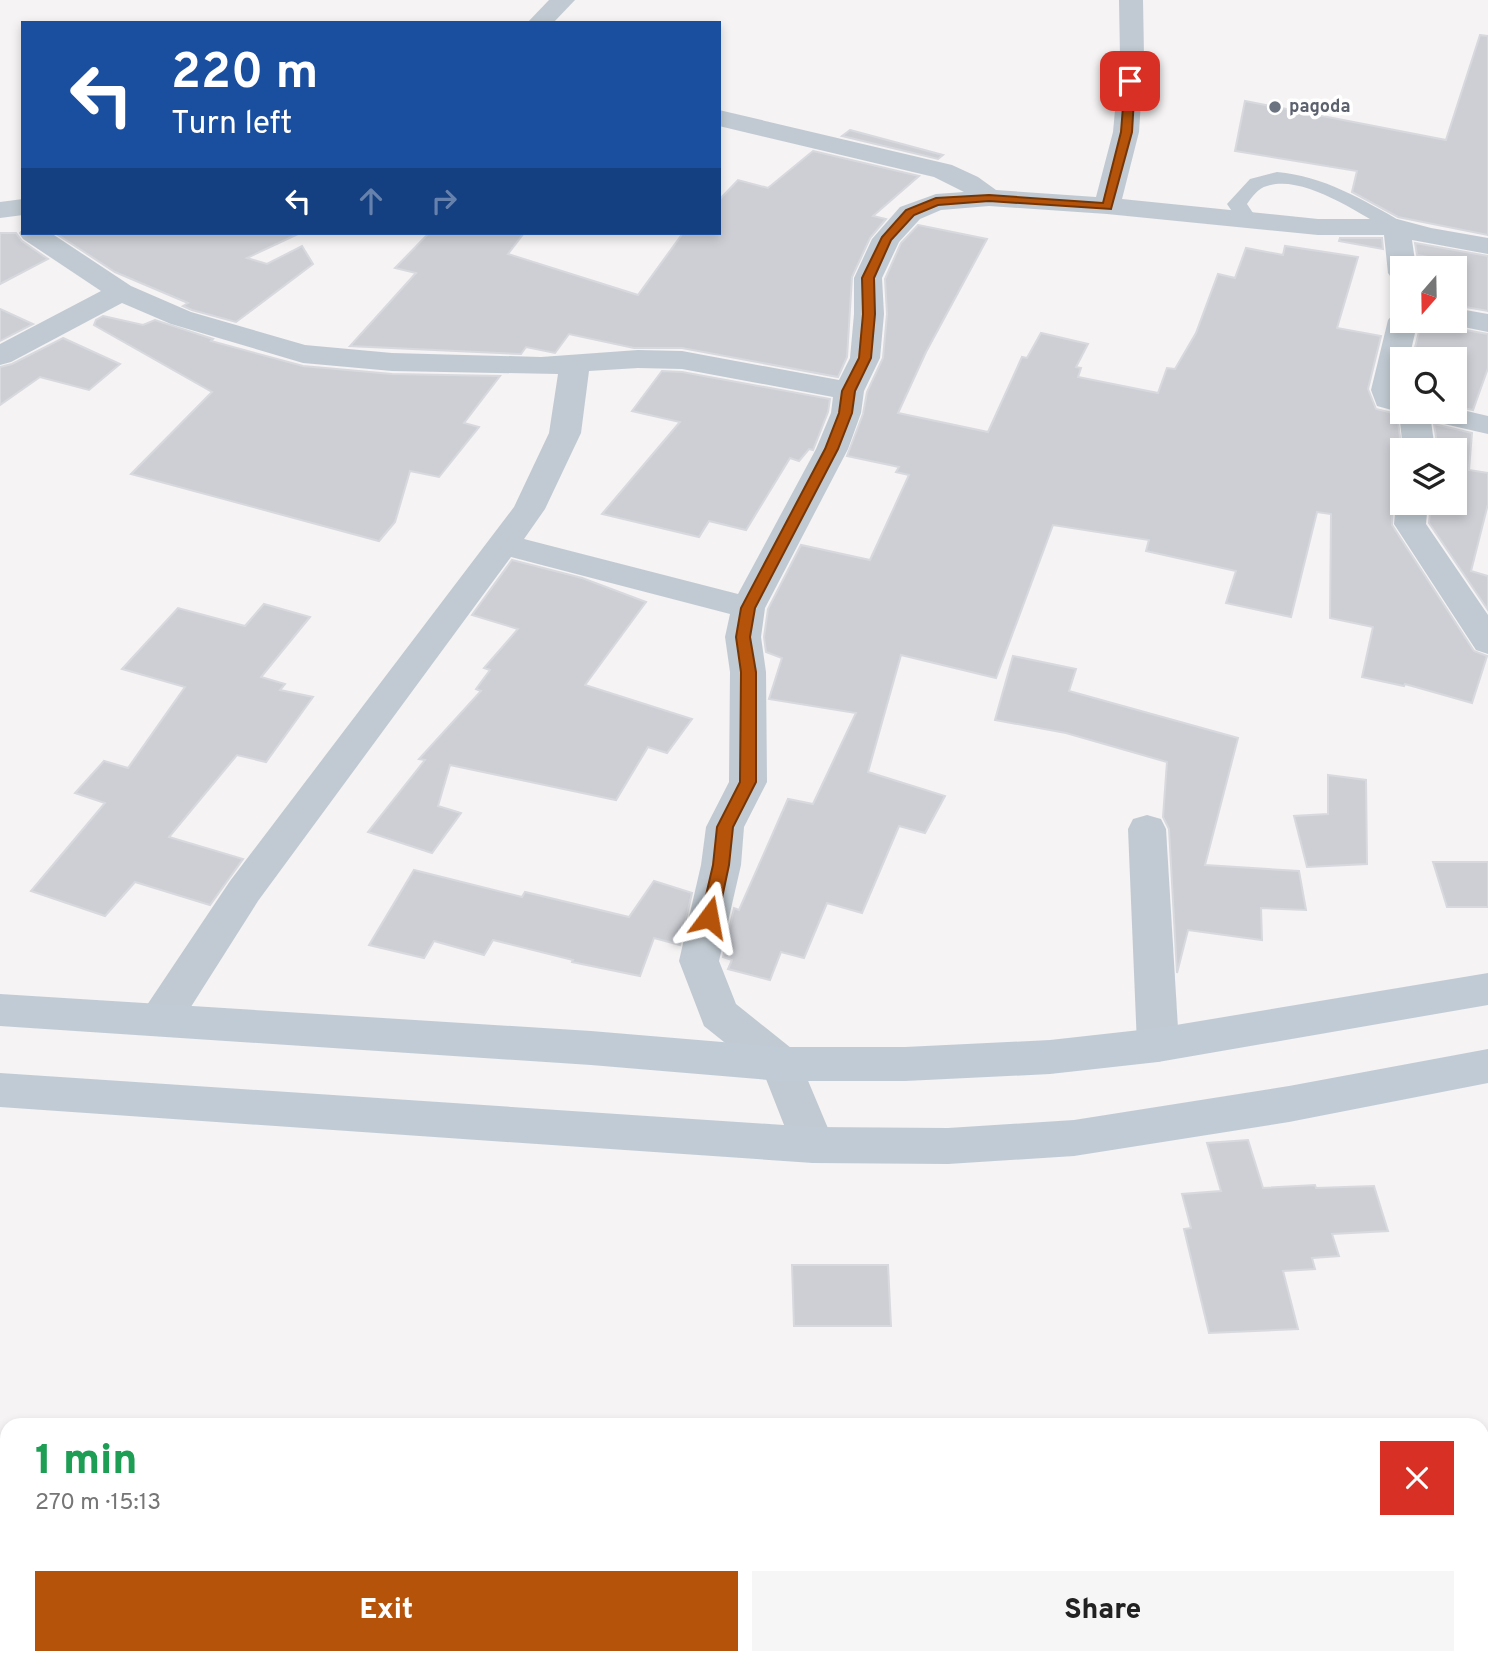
<!DOCTYPE html>
<meta charset="utf-8">
<style>
body{margin:0;font-family:Overpass,sans-serif;background:#f6f6f6;color:#222;height:100vh;display:flex;flex-direction:column;font-size:26px;white-space:nowrap}
*{box-sizing:border-box;margin:0}
p{font-size:23px;color:#767676}
.icon{flex:none;width:38px;height:38px;fill:none;stroke:currentColor;stroke-width:2;stroke-linecap:round;stroke-linejoin:round}
.map{position:relative;flex:1;overflow:hidden}
.details{position:absolute;left:0px;top:1418px;width:1489px;height:247px;display:flex;flex-direction:column;background:#fff;border-radius:21px 21px 0 0;box-shadow:0 4px 10px #0003}
.details>*{flex:none}
.hud{position:absolute;left:21px;top:21px;width:700px;height:214px;border-radius:0px;box-shadow:0 4px 10px #0003;background:#1a4fa0;color:#fff;overflow:hidden}
.needle{width:46px;rotate:200deg}
.buttons{position:absolute;left:1390px;top:256px;display:grid;gap:14px}
.buttons a{display:grid;place-items:center;width:77px;height:77px;border-radius:0px;background:#fff;box-shadow:0 4px 10px #0003;font-size:35px}
.pin{position:absolute;display:grid;place-items:center;width:60px;height:60px;color:#fff;margin:-30px;border-radius:14px;box-shadow:0 4px 10px #0006}
.me{position:absolute;width:77px;margin:-38px;rotate:13deg;stroke-linejoin:round;filter:drop-shadow(0 0 5px #0008)}
.turn{display:flex;align-items:center;gap:24px;height:147px;padding:0 35px;font-size:32px}
.turn .icon{width:91px;height:91px;stroke-width:2.5}
.turn b{display:block;font-size:49px;line-height:60px}
.lanes{display:flex;align-items:center;height:66px;padding:0 35px;background:#0003;justify-content:center;gap:35px;direction:ltr}
.lanes .off{opacity:.35}
.round{display:grid;place-items:center;flex:none;width:74px;height:74px;border-radius:0px;background:#f6f6f6}
.headline{display:flex;align-items:center;justify-content:space-between;height:119px;padding:0 35px}
h1{font-size:42px;font-weight:800;line-height:52px;color:#1e9e55}
.action{display:flex;gap:14px;margin-top:auto;padding:14px 35px}
.action a{flex:1;height:80px;border-radius:0px;background:#b45309;color:#fff;font-size:28px;font-weight:800;line-height:80px;text-align:center}
.action a+a{background:#f6f6f6;color:#222}
.map>svg:first-child{display:block}
.water{fill:#90daee}
.building{fill:#cdcfd5;stroke:#d7d9de;stroke-width:2}
.lines{fill:none;stroke-linecap:round;stroke-linejoin:round}
.service{fill:#c1cad2;fill-rule:evenodd}
.minor{fill:#c1cad2;fill-rule:evenodd}
.secondary{fill:#c1cbd6;fill-rule:evenodd}
.route{fill:#b45309;stroke:#753606;stroke-width:2}
.worship-dot{fill:#6b7280;stroke:#fff;stroke-width:2.5}
.labels{text-anchor:middle;dominant-baseline:central;stroke-width:7;stroke-linejoin:round;paint-order:stroke}
.far-worship-label{font-size:18px;font-weight:bold;fill:#5b616d;stroke:#fff;text-anchor:start}
</style>
<div class="map">
<svg width="1488" height="1663" viewBox="0 0 1488 1663">
<rect width="100%" height="100%" fill="#f5f3f3"/>
<path class="water" d="M 1488,1638 L 1488,1663 L 1347,1663 L 1379,1657 L 1482,1657 L 1482,1639 Z"/>
<g class="building">
<path d="M 1480,35 L 1488,36 L 1488,235 L 1398,217 L 1352,192 L 1357,171 L 1235,151 L 1245,101 L 1446,140 Z"/>
<path d="M 850,130 L 943,155 L 938,159 L 842,136 Z"/>
<path d="M 813,151 L 919,176 L 873,216 L 886,219 L 870,238 L 852,277 L 847,357 L 838,377 L 682,348 L 634,348 L 569,334 L 555,353 L 526,347 L 521,354 L 350,346 L 416,273 L 395,268 L 429,233 L 524,233 L 508,254 L 638,295 L 683,233 L 719,233 L 719,200 L 738,180 L 768,188 Z"/>
<path d="M 918,225 L 987,239 L 926,352 L 898,413 L 988,432 L 1022,357 L 1027,358 L 1041,333 L 1088,344 L 1076,367 L 1081,368 L 1078,377 L 1158,393 L 1167,368 L 1175,369 L 1196,333 L 1218,274 L 1235,278 L 1246,248 L 1283,255 L 1285,246 L 1358,257 L 1337,328 L 1381,336 L 1368,389 L 1376,409 L 1397,414 L 1402,452 L 1402,493 L 1398,494 L 1393,502 L 1392,525 L 1474,651 L 1487,656 L 1472,703 L 1405,684 L 1404,686 L 1362,677 L 1373,627 L 1330,618 L 1331,514 L 1317,512 L 1291,617 L 1226,603 L 1236,571 L 1146,551 L 1149,540 L 1053,525 L 996,678 L 901,655 L 868,772 L 945,796 L 925,833 L 899,826 L 862,913 L 827,903 L 804,958 L 781,952 L 770,980 L 728,969 L 732,960 L 723,957 L 734,908 L 739,910 L 788,799 L 813,804 L 856,713 L 769,699 L 782,658 L 766,652 L 764,637 L 768,609 L 801,545 L 870,560 L 909,475 L 896,472 L 899,467 L 847,456 L 863,414 L 867,392 L 883,358 L 887,314 L 885,279 L 901,243 Z"/>
<path d="M 0,233 L 16,233 L 22,241 L 48,259 L 0,284 Z"/>
<path d="M 55,233 L 300,233 L 247,258 L 267,264 L 302,246 L 313,264 L 236,322 L 192,310 L 183,306 L 188,303 L 115,272 Z"/>
<path d="M 1340,238 L 1382,238 L 1383,249 L 1339,241 Z"/>
<path d="M 1415,243 L 1488,256 L 1488,311 L 1454,305 L 1454,268 L 1448,268 L 1451,261 L 1417,255 Z"/>
<path d="M 0,309 L 33,324 L 0,341 Z"/>
<path d="M 103,316 L 143,325 L 155,320 L 213,339 L 211,341 L 303,366 L 392,374 L 500,376 L 464,423 L 479,427 L 439,477 L 410,471 L 395,522 L 379,541 L 131,474 L 212,392 L 94,325 L 96,320 Z"/>
<path d="M 1422,320 L 1440,320 L 1443,326 L 1488,334 L 1488,368 L 1473,410 L 1454,406 L 1454,359 L 1412,359 Z"/>
<path d="M 63,338 L 120,364 L 89,390 L 40,377 L 0,405 L 0,367 L 12,364 Z"/>
<path d="M 662,371 L 682,372 L 830,399 L 828,412 L 813,450 L 809,449 L 799,461 L 790,458 L 746,530 L 709,521 L 699,537 L 602,514 L 680,422 L 632,411 Z"/>
<path d="M 1434,424 L 1472,433 L 1469,470 L 1488,473 L 1488,504 L 1471,571 L 1488,576 L 1488,610 L 1429,523 L 1431,502 L 1454,502 L 1454,450 L 1438,450 Z"/>
<path d="M 512,560 L 582,578 L 646,602 L 585,685 L 692,719 L 667,753 L 648,747 L 616,800 L 450,765 L 438,806 L 461,813 L 432,853 L 368,832 L 425,760 L 419,759 L 481,691 L 476,689 L 490,670 L 484,668 L 518,629 L 472,615 Z"/>
<path d="M 264,604 L 310,617 L 261,677 L 285,684 L 280,690 L 313,697 L 266,762 L 237,755 L 169,837 L 243,859 L 210,905 L 135,882 L 105,916 L 31,891 L 105,803 L 75,793 L 104,761 L 128,768 L 185,687 L 122,669 L 178,608 L 245,626 Z"/>
<path d="M 1013,656 L 1076,669 L 1069,691 L 1238,738 L 1205,865 L 1299,871 L 1306,910 L 1261,908 L 1262,940 L 1188,930 L 1177,973 L 1169,829 L 1163,817 L 1167,762 L 1066,733 L 995,720 Z"/>
<path d="M 1328,775 L 1366,780 L 1367,864 L 1307,867 L 1294,816 L 1328,814 Z"/>
<path d="M 1433,862 L 1488,862 L 1488,907 L 1447,907 Z"/>
<path d="M 414,870 L 522,897 L 525,892 L 629,917 L 654,881 L 692,893 L 680,945 L 654,938 L 640,976 L 572,962 L 573,960 L 493,940 L 484,955 L 434,941 L 424,958 L 369,945 Z"/>
<path d="M 1248,1140 L 1263,1188 L 1315,1185 L 1316,1188 L 1374,1186 L 1388,1231 L 1332,1234 L 1339,1256 L 1312,1258 L 1315,1269 L 1283,1271 L 1298,1329 L 1209,1333 L 1184,1229 L 1191,1228 L 1182,1194 L 1221,1191 L 1207,1143 Z"/>
<path d="M 792,1265 L 888,1265 L 891,1326 L 794,1326 Z"/>
</g>
<g class="lines">
<path class="service" d="M 1277,172 C 1324,176 1363,200 1404,223 L 1407,227 L 1404,231 L 1390,231 C 1360,214 1303,174 1267,186 C 1258,188 1252,197 1247,204 L 1259,222 L 1256,226 L 1242,226 L 1227,204 L 1250,179 Z"/>
<g class="minor">
<path d="M 549,0 L 575,0 L 553,23 L 527,23 Z"/>
<path d="M 1119,0 L 1143,0 L 1144,56 L 1139,132 L 1122,199 L 1318,219 L 1397,219 L 1431,228 L 1488,238 L 1488,254 L 1412,240 L 1416,268 L 1402,268 L 1402,281 L 1392,279 L 1388,273 L 1384,235 L 1318,235 L 1107,214 L 989,206 L 941,210 L 920,219 L 899,242 L 882,278 L 884,314 L 880,358 L 864,391 L 861,413 L 848,449 L 765,608 L 761,637 L 766,672 L 767,782 L 744,827 L 741,865 L 719,961 L 736,1004 L 796,1052 L 835,1145 L 829,1158 L 813,1163 L 797,1158 L 764,1074 L 704,1026 L 679,961 L 701,865 L 706,827 L 729,782 L 730,672 L 725,637 L 730,614 L 511,557 L 258,901 L 175,1032 L 160,1036 L 145,1032 L 139,1020 L 145,1008 L 230,881 L 514,507 L 549,433 L 558,374 L 392,371 L 303,363 L 171,324 L 122,303 L 11,362 L 0,365 L 0,344 L 101,291 L 23,239 L 19,233 L 23,228 L 23,233 L 51,233 L 131,286 L 191,312 L 305,345 L 392,353 L 541,357 L 638,350 L 682,351 L 839,380 L 850,358 L 854,314 L 854,278 L 872,239 L 900,207 L 936,194 L 964,192 L 934,177 L 719,126 L 719,110 L 952,165 L 978,177 L 996,190 L 1096,197 L 1113,132 L 1120,56 ZM 638,368 L 682,369 L 833,397 L 831,413 L 816,449 L 738,594 L 524,539 L 545,509 L 581,433 L 589,371 Z"/>
<path d="M 23,199 L 23,215 L 0,218 L 0,202 Z"/>
<path d="M 1454,308 L 1488,314 L 1488,332 L 1444,323 L 1442,320 L 1454,320 Z"/>
<path d="M 1402,312 L 1402,320 L 1418,320 L 1409,359 L 1402,359 L 1402,411 L 1454,411 L 1454,408 L 1488,416 L 1488,434 L 1431,421 L 1435,450 L 1403,450 L 1399,412 L 1377,406 L 1371,390 L 1388,320 L 1393,314 Z"/>
<path d="M 1400,495 L 1402,502 L 1428,502 L 1426,524 L 1488,615 L 1488,654 L 1476,650 L 1394,524 L 1396,502 Z"/>
<path d="M 1147,815 L 1161,819 L 1166,829 L 1179,1045 L 1173,1057 L 1158,1062 L 1143,1057 L 1137,1045 L 1128,829 L 1133,819 Z"/>
</g>
<g class="secondary">
<path d="M 1488,973 L 1488,1005 L 1158,1062 L 1050,1074 L 905,1081 L 781,1081 L 591,1065 L 0,1026 L 0,994 L 591,1031 L 781,1047 L 905,1047 L 1050,1040 L 1158,1028 Z"/>
<path d="M 1488,1049 L 1488,1083 L 1289,1122 L 1074,1156 L 948,1164 L 813,1163 L 0,1107 L 0,1073 L 813,1127 L 948,1128 L 1074,1120 L 1289,1086 Z"/>
</g>
</g>
<path class="route" d="M 1130,78 L 1135,81 L 1132,132 L 1111,209 L 989,201 L 938,205 L 914,215 L 891,240 L 874,278 L 875,314 L 871,358 L 855,391 L 852,413 L 838,449 L 755,608 L 750,637 L 756,672 L 756,782 L 733,827 L 729,865 L 718,917 L 709,923 L 704,921 L 701,917 L 713,865 L 717,827 L 740,782 L 741,672 L 736,637 L 741,608 L 825,449 L 839,413 L 842,391 L 859,358 L 863,314 L 862,278 L 882,237 L 906,210 L 936,198 L 989,195 L 1103,203 L 1121,132 L 1125,81 Z"/>
<circle class="worship-dot" cx="1275" cy="107" r="7"/>
<g class="labels">
<g class="far-worship-label">
<text x="1289" y="107">pagoda</text>
</g>
</g>
</svg>
<div class="buttons">
<a><svg class="needle" viewBox="-14 -14 28 28"><path d="M0-13l5 13h-10z" fill="#e53935"/><path d="M0 13l5-13h-10z" fill="#767676"/></svg></a>
<a><svg class="icon" aria-label="search" viewBox="0 0 24 24"><circle cx="10" cy="10" r="6"/><path d="M15 15l6 6"/></svg></a>
<a><svg class="icon" aria-label="layers" viewBox="0 0 24 24"><path d="M12 4l9 5-9 5-9-5zM3 14l9 5 9-5"/></svg></a>
</div>
<div class="pin" style="left:1130px;top:81px;background:#d93025"><svg class="icon" aria-label="arrive" viewBox="0 0 24 24"><path d="M6 21V4h12l-3 4 3 4H6"/></svg></div>
<svg class="me" style="left:709px;top:917px" viewBox="-20 -20 40 40"><path d="M0-17L14 15 0 8-14 15z" fill="#b45309" stroke="#fff" stroke-width="4"/></svg>
<div class="hud">
<div class="turn"><svg class="icon" aria-label="left" viewBox="0 0 24 24"><path d="M17 20v-9H6M10 6l-5 5 5 5"/></svg><div><b>220 m</b>Turn left</div></div>
<div class="lanes"><svg class="icon" aria-label="left" viewBox="0 0 24 24"><path d="M17 20v-9H6M10 6l-5 5 5 5"/></svg><svg class="icon off" aria-label="ahead" viewBox="0 0 24 24"><path d="M12 20V5M6 11l6-6 6 6"/></svg><svg class="icon off" aria-label="right" viewBox="0 0 24 24"><path d="M7 20v-9h11M14 6l5 5-5 5"/></svg></div>
</div>
<section class="details">
<div class="headline"><div><h1>1 min</h1><p>270 m · 15:13</p></div><a class="round" style="background:#d93025;color:#fff"><svg class="icon" aria-label="close" viewBox="0 0 24 24"><path d="M6 6l12 12M18 6L6 18"/></svg></a></div>
<div class="action"><a>Exit</a><a>Share</a></div>
</section>
</div>
